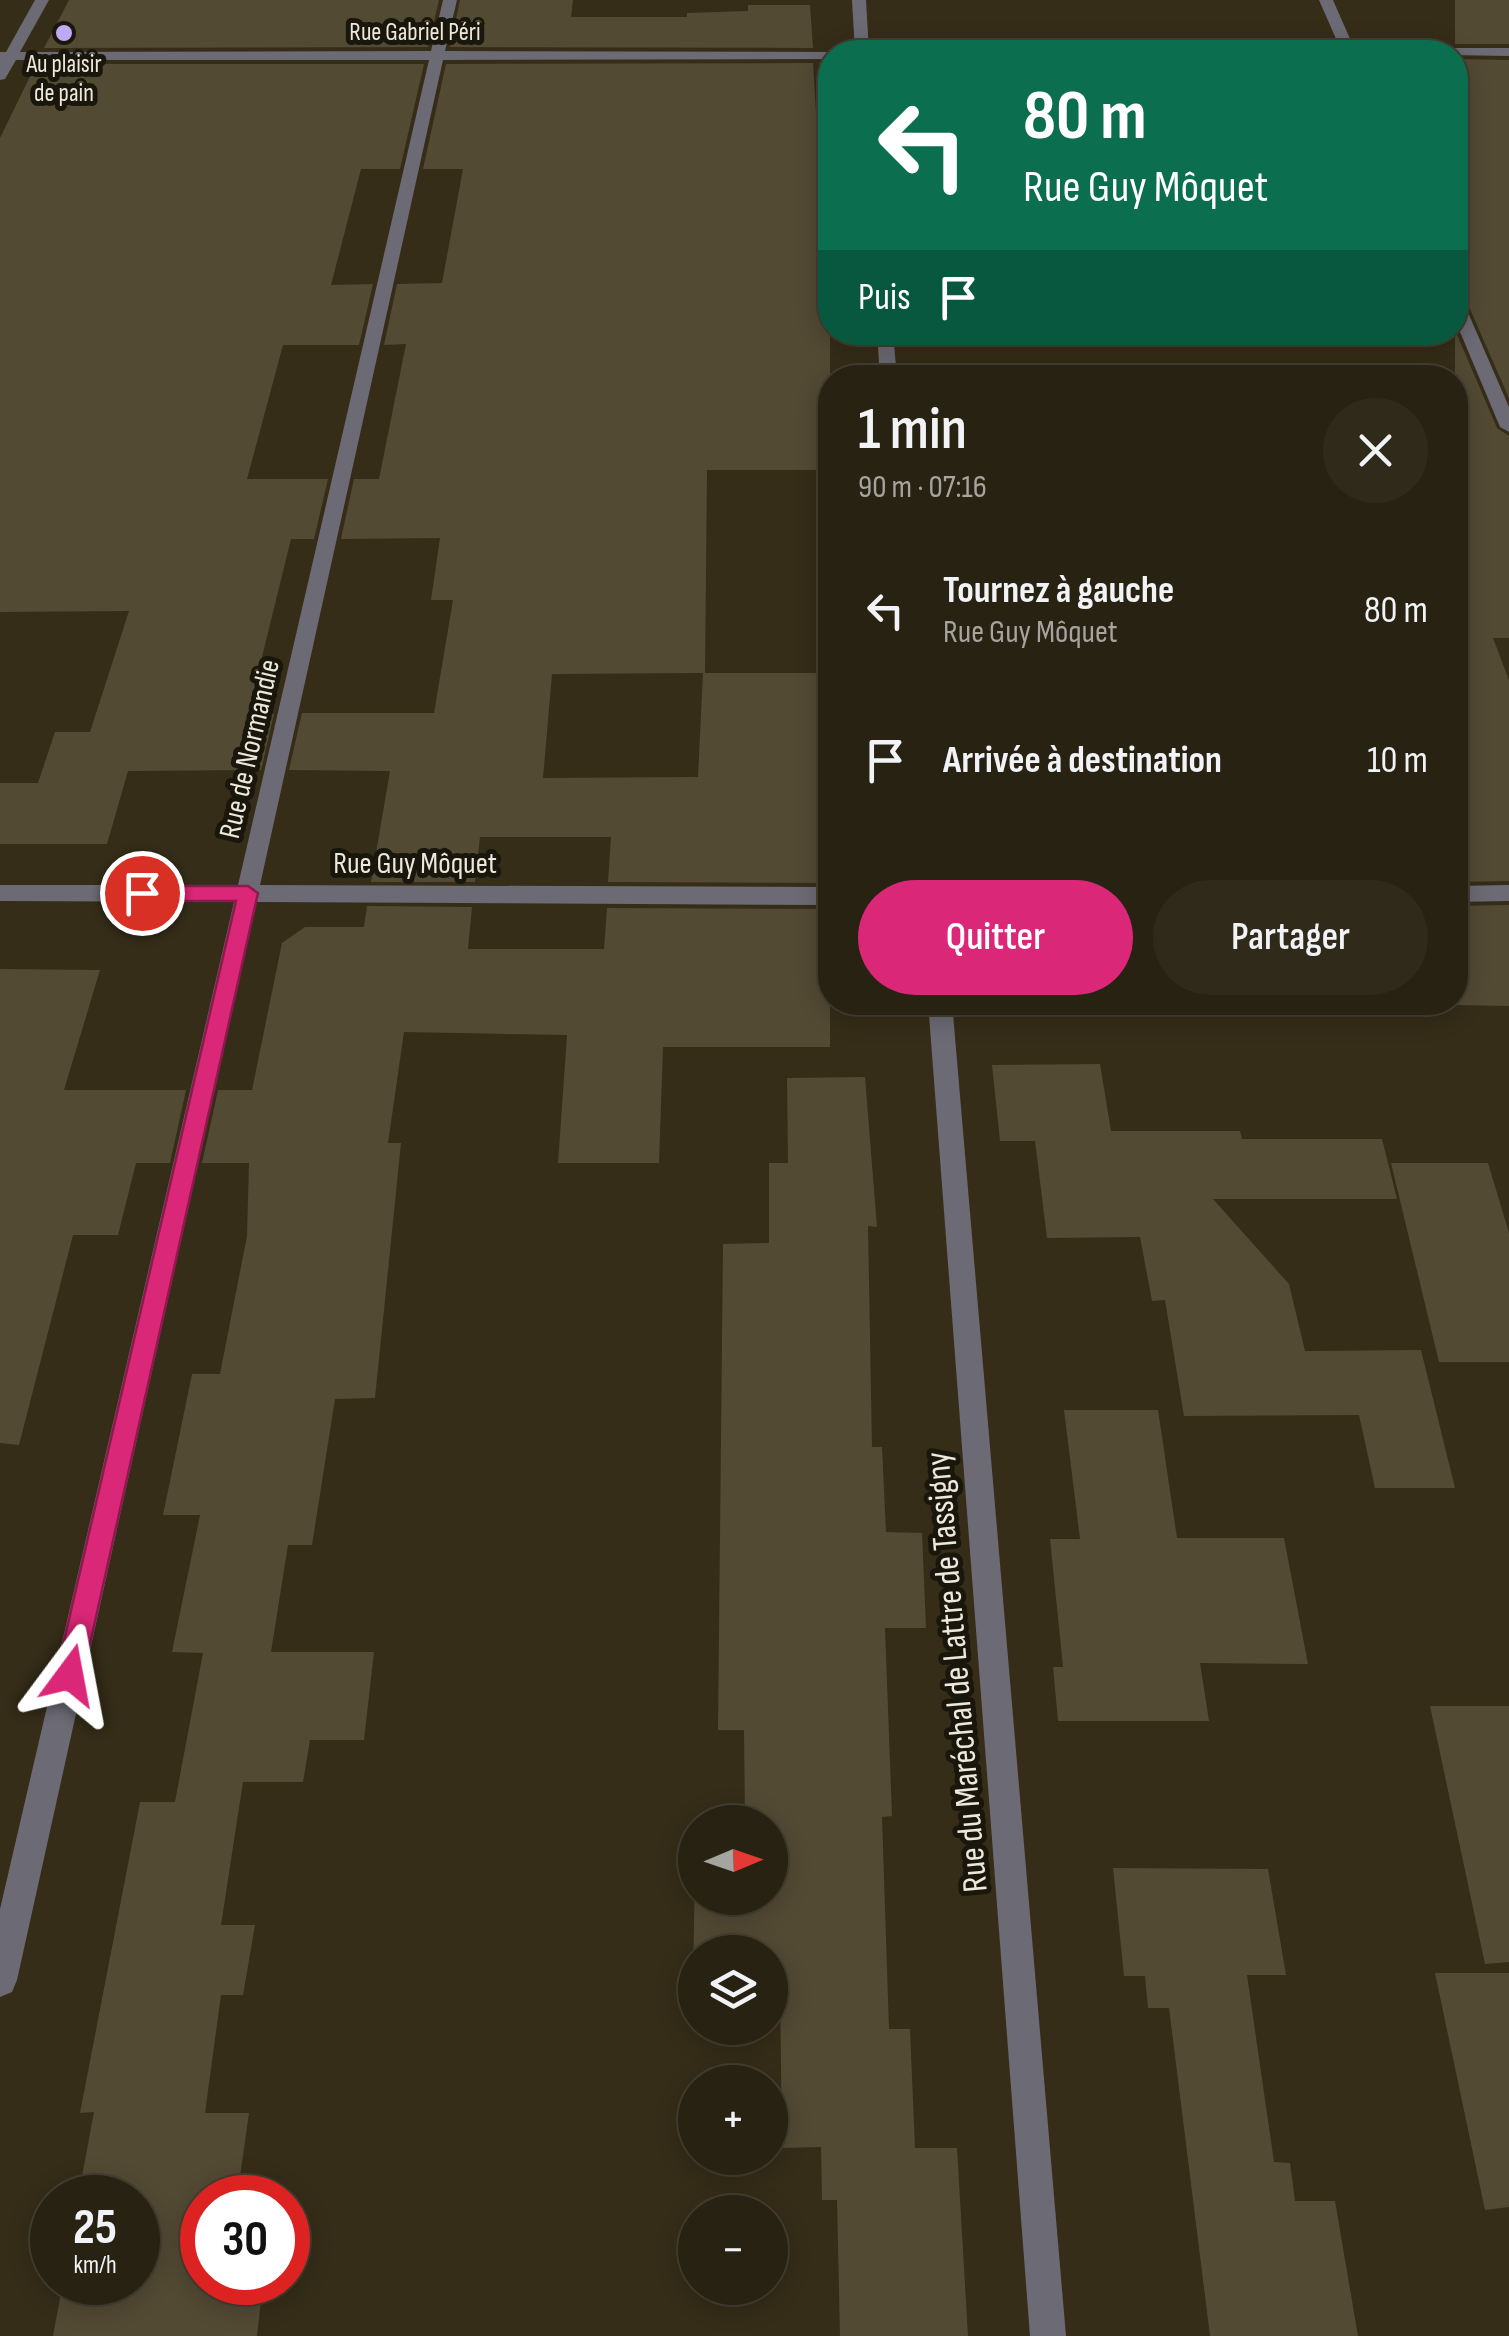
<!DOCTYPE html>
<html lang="fr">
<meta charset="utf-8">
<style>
body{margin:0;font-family:"Sofia Sans Condensed",sans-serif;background:#302a1b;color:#f1f3f6;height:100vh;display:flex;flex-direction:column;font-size:38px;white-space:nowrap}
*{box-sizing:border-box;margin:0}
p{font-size:32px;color:#a5a49f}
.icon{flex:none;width:55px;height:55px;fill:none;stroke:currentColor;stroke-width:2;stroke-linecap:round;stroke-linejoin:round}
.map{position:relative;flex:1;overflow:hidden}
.panel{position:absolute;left:818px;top:365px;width:650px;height:650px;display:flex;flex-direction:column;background:#282212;border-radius:40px;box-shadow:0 5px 25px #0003,0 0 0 2px #443f32}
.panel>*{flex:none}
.guide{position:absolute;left:818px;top:40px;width:650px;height:305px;border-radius:40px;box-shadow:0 5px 25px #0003,0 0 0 2px #443f32;background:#0b6e4f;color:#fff;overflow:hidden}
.needle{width:65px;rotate:88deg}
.buttons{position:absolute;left:678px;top:1805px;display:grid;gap:20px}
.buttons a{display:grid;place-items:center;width:110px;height:110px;border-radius:50%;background:#282212;box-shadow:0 5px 25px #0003,0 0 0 2px #443f32;font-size:50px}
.speed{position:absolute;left:30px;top:2175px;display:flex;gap:20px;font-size:50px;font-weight:700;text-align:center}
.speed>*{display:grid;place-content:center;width:130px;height:130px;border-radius:50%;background:#282212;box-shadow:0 5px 25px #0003,0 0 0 2px #443f32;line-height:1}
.speed small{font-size:25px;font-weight:400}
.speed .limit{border:15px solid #d22;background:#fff;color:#111}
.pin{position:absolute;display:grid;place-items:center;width:85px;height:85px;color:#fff;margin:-42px;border:5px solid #fff;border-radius:50%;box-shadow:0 2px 10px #0007}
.me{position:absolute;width:110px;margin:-55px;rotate:13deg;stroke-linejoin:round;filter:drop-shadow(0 0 8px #0008)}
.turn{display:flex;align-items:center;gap:35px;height:210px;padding:0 40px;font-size:45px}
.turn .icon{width:130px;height:130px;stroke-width:2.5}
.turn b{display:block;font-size:70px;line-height:85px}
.then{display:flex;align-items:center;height:95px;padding:0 40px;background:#0003;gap:20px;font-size:38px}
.round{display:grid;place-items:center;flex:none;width:105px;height:105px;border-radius:52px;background:#302a1b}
.head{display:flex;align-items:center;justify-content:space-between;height:170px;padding:0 40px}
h1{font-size:60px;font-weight:600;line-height:75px}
.action{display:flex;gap:20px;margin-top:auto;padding:20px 40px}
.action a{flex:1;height:115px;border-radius:60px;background:#db2777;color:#fff;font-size:40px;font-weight:600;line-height:115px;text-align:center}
.action a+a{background:#302a1b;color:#f1f3f6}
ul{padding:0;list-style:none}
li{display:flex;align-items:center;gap:30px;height:150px;padding:0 40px}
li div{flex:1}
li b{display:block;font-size:38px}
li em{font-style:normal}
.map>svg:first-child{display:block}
.building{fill:#534a34;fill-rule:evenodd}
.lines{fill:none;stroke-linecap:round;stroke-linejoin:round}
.street{fill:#6c6a74;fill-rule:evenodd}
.route{fill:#db2777;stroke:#8e194d;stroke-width:2.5}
.poi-dot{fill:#bfa8f4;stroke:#19160c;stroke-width:4}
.labels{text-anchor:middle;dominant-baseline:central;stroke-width:10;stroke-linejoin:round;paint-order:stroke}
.far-street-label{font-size:25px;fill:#ede8db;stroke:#19160c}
.far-poi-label{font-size:25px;fill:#ede8db;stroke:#19160c}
.street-label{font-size:30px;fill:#ede8db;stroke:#19160c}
.near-street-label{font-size:35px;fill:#ede8db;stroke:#19160c}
</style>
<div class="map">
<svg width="1509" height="2336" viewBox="0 0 1509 2336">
<rect width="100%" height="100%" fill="#352d18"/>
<g class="building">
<path d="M 69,0 L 439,0 L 428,47 L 44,48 Z"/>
<path d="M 460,0 L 573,0 L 571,17 L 687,17 L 687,13 L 748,11 L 748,5 L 810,5 L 813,48 L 450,47 Z"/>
<rect x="1455" y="0" width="54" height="44"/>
<path d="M 1455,59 L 1509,60 L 1509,398 L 1466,300 L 1455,292 Z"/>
<path d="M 813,63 L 816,113 L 822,113 L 825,177 L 821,177 L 824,282 L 830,283 L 830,470 L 707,470 L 705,673 L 830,673 L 830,883 L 608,882 L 611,837 L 480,837 L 475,882 L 371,882 L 390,771 L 289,770 L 302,713 L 434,713 L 453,600 L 431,600 L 440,538 L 341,539 L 354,479 L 379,479 L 406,344 L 384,345 L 397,284 L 442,283 L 463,169 L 423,169 L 446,64 ZM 703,673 L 698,777 L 543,778 L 552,674 Z"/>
<path d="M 36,64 L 424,64 L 400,169 L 361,169 L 331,285 L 373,284 L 359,345 L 283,345 L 247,479 L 328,479 L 314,539 L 291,539 L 248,714 L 274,714 L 261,770 L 128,771 L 107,844 L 0,844 L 0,783 L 38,783 L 55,732 L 90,732 L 129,611 L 0,612 L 0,138 Z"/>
<path d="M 1455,330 L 1497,428 L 1509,436 L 1509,638 L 1493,638 L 1509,680 L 1509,881 L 1455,882 Z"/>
<path d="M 1509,905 L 1509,1006 L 1455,1005 L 1455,906 Z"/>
<path d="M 367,906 L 472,907 L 468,949 L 604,949 L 607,908 L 830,909 L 830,1047 L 663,1047 L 659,1163 L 558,1163 L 567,1035 L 404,1032 L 388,1143 L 401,1143 L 375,1398 L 335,1399 L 312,1545 L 288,1545 L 271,1652 L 374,1652 L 364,1740 L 310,1740 L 303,1782 L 243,1782 L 221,1925 L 255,1925 L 243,1995 L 221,1995 L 205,2113 L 249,2113 L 237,2198 L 202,2198 L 202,2282 L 263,2283 L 257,2336 L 53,2336 L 63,2282 L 138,2282 L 138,2198 L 78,2198 L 94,2112 L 80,2113 L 140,1802 L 175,1802 L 203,1653 L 172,1652 L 200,1515 L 163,1515 L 192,1374 L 220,1374 L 247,1236 L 249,1163 L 202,1163 L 218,1090 L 252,1090 L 282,943 L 305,927 L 364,927 Z"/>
<path d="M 0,969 L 100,970 L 64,1090 L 186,1090 L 170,1163 L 136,1163 L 118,1235 L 73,1235 L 19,1445 L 0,1443 Z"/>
<path d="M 1100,1064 L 1111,1131 L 1240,1131 L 1242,1139 L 1382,1139 L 1397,1199 L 1213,1199 L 1289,1284 L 1305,1351 L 1421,1350 L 1455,1488 L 1375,1488 L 1359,1415 L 1184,1416 L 1165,1300 L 1152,1301 L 1140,1237 L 1047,1238 L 1035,1141 L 1000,1141 L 992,1065 Z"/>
<path d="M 865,1077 L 877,1227 L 868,1226 L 872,1447 L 882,1447 L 886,1532 L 922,1533 L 926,1628 L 885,1628 L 892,1816 L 882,1817 L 889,2029 L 910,2029 L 915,2148 L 957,2148 L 968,2336 L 840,2336 L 837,2200 L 822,2200 L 821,2147 L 782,2148 L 780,1985 L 770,1984 L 770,1952 L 695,1952 L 693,1984 L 695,1865 L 695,1898 L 770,1898 L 770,1822 L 745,1822 L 744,1730 L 718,1730 L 723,1244 L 769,1243 L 769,1163 L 788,1163 L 787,1078 Z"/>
<path d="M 1391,1163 L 1488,1163 L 1509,1233 L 1509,1362 L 1439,1362 Z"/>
<path d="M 1064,1410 L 1158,1410 L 1177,1538 L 1284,1538 L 1308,1664 L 1200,1663 L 1209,1721 L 1058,1721 L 1053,1667 L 1063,1667 L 1050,1539 L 1080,1539 Z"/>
<path d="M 1430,1706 L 1509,1706 L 1509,1962 L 1485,1964 Z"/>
<path d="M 1113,1868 L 1268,1869 L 1286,1975 L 1247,1975 L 1274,2162 L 1290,2163 L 1295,2201 L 1335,2201 L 1358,2336 L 1210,2336 L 1169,2008 L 1148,2008 L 1145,1976 L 1124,1976 Z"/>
<path d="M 1435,1973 L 1509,1973 L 1509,2207 L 1485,2210 Z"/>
</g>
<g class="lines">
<g class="street">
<path d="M 35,0 L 49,0 L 20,52 L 431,51 L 443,0 L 457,0 L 445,51 L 835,52 L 830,52 L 830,59 L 443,60 L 260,885 L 830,887 L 830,905 L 256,902 L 17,1980 L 12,1992 L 0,1997 L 0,1909 L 234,902 L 0,901 L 0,885 L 238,885 L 429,60 L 16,60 L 5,79 L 0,80 L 0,52 L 6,52 Z"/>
<path d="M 852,0 L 866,0 L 869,52 L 855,52 Z"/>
<path d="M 1319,0 L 1333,0 L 1354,48 L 1509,48 L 1509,56 L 1268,52 L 1275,48 L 1340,48 Z"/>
<path d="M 1455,296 L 1463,301 L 1509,407 L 1509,432 L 1500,427 L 1455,320 Z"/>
<path d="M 877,332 L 893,332 L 897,378 L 880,378 Z"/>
<path d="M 1509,885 L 1509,901 L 1455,902 L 1455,886 Z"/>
<path d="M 928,1002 L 952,1002 L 1066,2336 L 1030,2336 Z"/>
</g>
</g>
<path class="route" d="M 142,886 L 248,886 L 258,893 L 83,1675 L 79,1685 L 70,1689 L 60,1685 L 56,1675 L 236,901 L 142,901 L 132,893 Z"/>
<circle class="poi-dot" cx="64" cy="33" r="10"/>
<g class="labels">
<g class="far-street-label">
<text x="415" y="32">Rue Gabriel Péri</text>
</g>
<g class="far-poi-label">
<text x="64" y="64">Au plaisir<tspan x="64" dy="29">de pain</tspan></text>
</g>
<g class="street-label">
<text transform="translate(250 749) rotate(-77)">Rue de Normandie</text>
<text x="415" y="864">Rue Guy Môquet</text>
</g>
<g class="near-street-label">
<text transform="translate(957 1672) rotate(-95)">Rue du Maréchal de Lattre de Tassigny</text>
</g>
</g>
</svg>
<div class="buttons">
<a><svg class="needle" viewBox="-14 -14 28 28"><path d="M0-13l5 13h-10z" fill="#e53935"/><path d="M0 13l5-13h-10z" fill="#a5a49f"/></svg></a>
<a><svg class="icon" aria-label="layers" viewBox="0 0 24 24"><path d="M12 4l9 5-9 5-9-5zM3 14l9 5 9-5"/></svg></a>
<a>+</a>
<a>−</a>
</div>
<div class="speed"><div>25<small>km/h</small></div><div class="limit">30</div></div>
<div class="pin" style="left:142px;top:893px;background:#d93025"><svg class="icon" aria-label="arrive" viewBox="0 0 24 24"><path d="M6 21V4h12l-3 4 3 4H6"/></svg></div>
<svg class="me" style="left:70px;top:1675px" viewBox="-20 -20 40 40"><path d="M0-17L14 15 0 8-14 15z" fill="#db2777" stroke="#fff" stroke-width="4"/></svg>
<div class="guide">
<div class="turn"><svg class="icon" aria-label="left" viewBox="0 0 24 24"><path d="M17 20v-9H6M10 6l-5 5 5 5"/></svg><div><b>80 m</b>Rue Guy Môquet</div></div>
<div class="then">Puis<svg class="icon" aria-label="arrive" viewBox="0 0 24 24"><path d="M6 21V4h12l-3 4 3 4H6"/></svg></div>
</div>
<section class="panel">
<div class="head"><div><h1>1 min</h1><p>90 m · 07:16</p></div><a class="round"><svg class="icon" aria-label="close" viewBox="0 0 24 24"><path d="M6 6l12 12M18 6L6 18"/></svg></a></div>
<ul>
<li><svg class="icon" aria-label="left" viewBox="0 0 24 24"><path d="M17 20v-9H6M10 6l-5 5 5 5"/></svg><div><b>Tournez à gauche</b><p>Rue Guy Môquet</p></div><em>80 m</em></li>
<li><svg class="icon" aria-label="arrive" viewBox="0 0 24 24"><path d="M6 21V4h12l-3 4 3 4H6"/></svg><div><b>Arrivée à destination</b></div><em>10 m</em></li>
</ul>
<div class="action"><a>Quitter</a><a>Partager</a></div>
</section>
</div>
